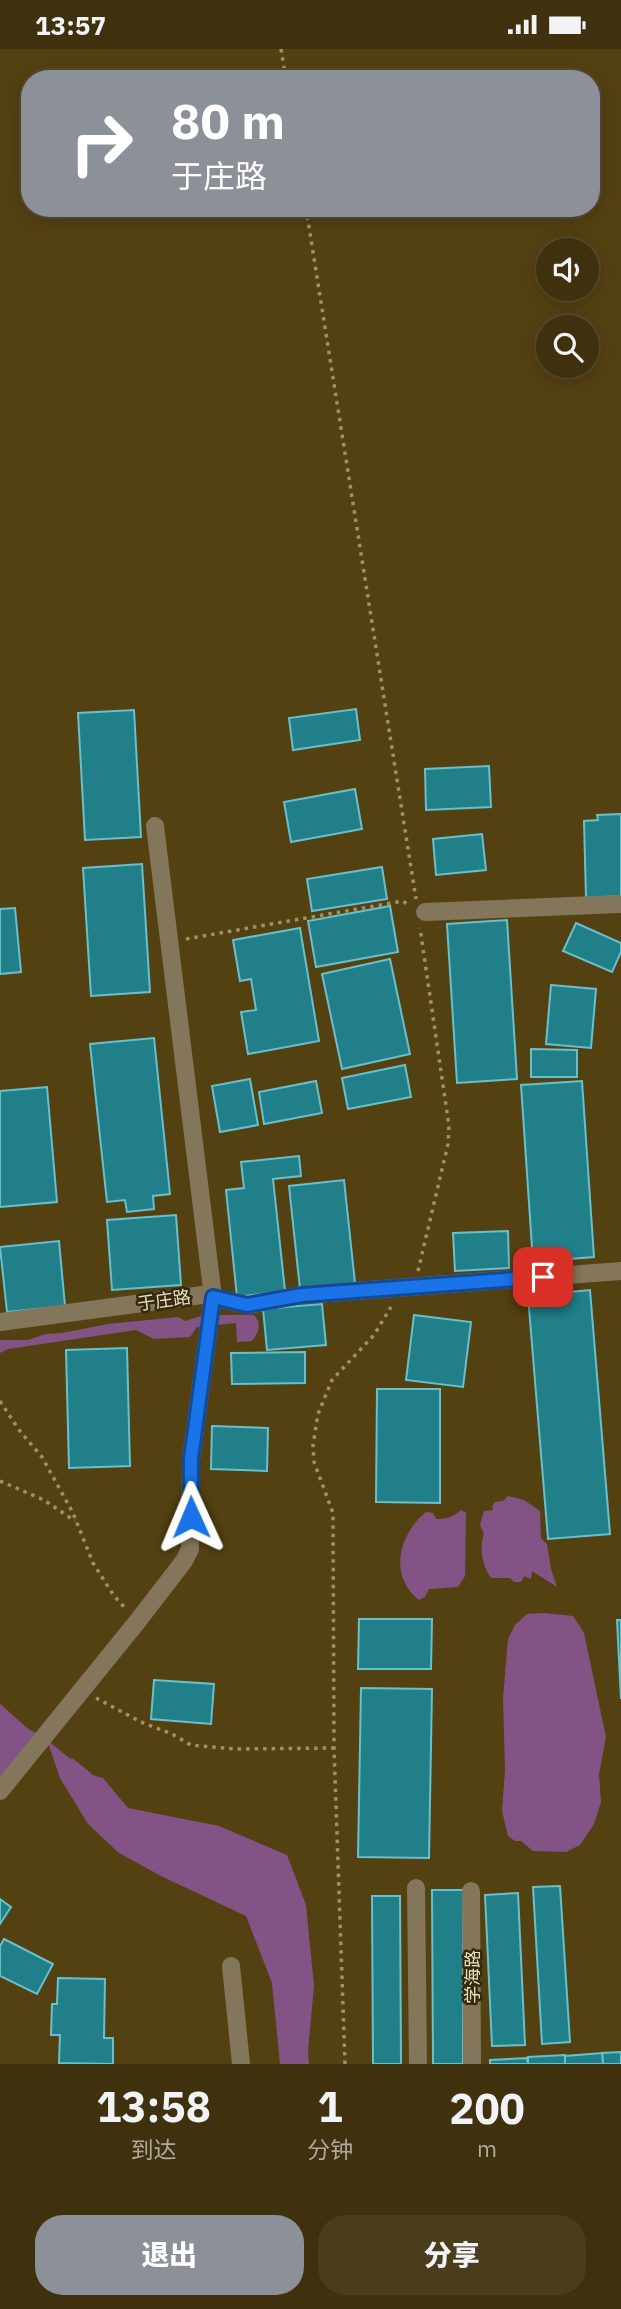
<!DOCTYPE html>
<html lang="zh">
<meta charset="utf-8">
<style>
body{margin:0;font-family:"IBM Plex Sans","Noto Sans SC",sans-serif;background:#4a3d1c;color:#f1f3f6;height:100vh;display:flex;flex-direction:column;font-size:26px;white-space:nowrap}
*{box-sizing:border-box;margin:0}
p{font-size:23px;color:#ada99e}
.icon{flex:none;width:38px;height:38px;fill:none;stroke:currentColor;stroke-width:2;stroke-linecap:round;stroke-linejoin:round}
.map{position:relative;height:2015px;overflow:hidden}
.side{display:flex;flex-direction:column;background:#3f310e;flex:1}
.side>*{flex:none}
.banner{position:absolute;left:21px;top:21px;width:579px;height:147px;border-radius:28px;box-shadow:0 4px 18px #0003,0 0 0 2px #584c2e;background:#8c9099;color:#fff;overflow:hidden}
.fabs{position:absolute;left:536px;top:189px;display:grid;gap:14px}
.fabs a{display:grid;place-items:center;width:63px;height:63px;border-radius:50%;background:#3f310e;box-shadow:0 4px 18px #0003,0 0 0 2px #584c2e;font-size:35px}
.pin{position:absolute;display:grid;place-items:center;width:60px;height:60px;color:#fff;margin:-30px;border-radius:14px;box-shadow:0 4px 10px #0006}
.me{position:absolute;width:77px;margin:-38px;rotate:359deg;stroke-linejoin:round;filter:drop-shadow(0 0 5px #0008)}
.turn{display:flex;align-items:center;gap:24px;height:147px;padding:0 35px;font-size:32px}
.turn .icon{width:91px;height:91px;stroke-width:2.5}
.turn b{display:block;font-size:49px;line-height:60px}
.eta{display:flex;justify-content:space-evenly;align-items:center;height:119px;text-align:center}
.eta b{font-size:42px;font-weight:800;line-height:49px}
.primary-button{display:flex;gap:14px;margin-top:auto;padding:14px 35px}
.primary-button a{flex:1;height:80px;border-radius:28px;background:#8c9099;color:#fff;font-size:28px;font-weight:800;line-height:80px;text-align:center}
.primary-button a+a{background:#4a3d1c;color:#f1f3f6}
.status{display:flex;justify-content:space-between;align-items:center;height:49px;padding:0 35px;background:#3f310e;direction:ltr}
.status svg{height:19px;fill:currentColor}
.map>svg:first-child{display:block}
.water{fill:#845385}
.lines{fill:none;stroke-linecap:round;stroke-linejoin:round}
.stream{stroke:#845385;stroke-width:5}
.building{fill:#207f89;stroke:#69c0cb;stroke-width:2}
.path{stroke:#a09069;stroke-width:3.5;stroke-dasharray:3.5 5;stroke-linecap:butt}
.minor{stroke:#83765a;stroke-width:18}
.route-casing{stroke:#114b97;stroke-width:18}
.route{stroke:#1a73e8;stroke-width:12}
.labels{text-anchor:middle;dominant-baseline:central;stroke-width:5;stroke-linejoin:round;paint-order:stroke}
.street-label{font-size:18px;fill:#ebdec0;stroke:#34290f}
</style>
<div class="status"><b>13:57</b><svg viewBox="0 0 49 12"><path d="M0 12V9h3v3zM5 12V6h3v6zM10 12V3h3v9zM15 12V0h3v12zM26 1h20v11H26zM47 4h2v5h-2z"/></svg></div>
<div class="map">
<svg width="621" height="2015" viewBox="0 0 621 2015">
<rect width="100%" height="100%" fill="#544112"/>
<g class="water">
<path d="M 221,1266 L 254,1266 C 262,1275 259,1283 252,1292 L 237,1293 L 236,1274 L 197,1278 L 190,1288 L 154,1290 L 136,1281 L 8,1300 L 0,1304 L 0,1291 L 28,1291 L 46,1285 L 62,1284 L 108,1275 L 178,1268 L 185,1272 L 201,1267 Z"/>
<path d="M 508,1447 L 524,1451 L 540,1462 L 541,1489 L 547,1495 L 551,1520 L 557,1538 L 532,1522 L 531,1530 L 524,1527 L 521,1533 L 514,1533 L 510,1529 L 491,1529 C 482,1516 479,1499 484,1485 L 480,1476 L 484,1462 L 493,1461 L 492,1457 L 495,1453 L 503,1452 Z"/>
<path d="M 461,1461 L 466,1464 L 465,1527 L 458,1538 L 429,1540 L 425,1548 L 419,1551 C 388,1527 399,1485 426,1463 L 433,1464 L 436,1470 C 447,1470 453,1468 461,1461 Z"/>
<path d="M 544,1564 L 573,1567 L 584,1584 L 606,1688 L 599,1725 L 601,1753 L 594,1775 L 580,1796 L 566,1803 L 533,1802 L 521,1792 L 515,1792 L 508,1787 L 502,1762 L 505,1721 L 503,1649 L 508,1590 L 515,1576 L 527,1565 Z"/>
<path d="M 0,1658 L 28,1683 L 34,1686 L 0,1733 Z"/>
<path d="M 47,1691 L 89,1725 L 103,1729 L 128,1759 L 219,1777 L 287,1806 L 306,1856 L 314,1937 L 308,2003 L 309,2015 L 280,2015 L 272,1934 L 246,1867 L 163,1828 L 119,1804 L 88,1775 L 60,1729 Z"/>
</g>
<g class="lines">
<g class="stream">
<path d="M 0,1658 L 28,1683 L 33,1685"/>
<path d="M 72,1712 L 89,1726"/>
</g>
</g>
<g class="building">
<path d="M 356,660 L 360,691 L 293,701 L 289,669 Z"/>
<path d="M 134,661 L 141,788 L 85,791 L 78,664 Z"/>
<path d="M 489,717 L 491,758 L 426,761 L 425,720 Z"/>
<path d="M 355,740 L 362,780 L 291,793 L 284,753 Z"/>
<path d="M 621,765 L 621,847 L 586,849 L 584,772 L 598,771 L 597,766 Z"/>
<path d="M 482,785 L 486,821 L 436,826 L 433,790 Z"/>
<path d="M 142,815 L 150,943 L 91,947 L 83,819 Z"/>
<path d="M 382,818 L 387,850 L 312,862 L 307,830 Z"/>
<path d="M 390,857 L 398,903 L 316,918 L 308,872 Z"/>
<path d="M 15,859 L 21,923 L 0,925 L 0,860 Z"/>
<path d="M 507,871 L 517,1030 L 457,1034 L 447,875 Z"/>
<path d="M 576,874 L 621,894 L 621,903 L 612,923 L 563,902 Z"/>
<path d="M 300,879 L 319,992 L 248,1005 L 241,963 L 256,961 L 251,930 L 240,932 L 233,891 Z"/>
<path d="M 390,910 L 410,1005 L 342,1020 L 322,925 Z"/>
<path d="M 551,936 L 596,940 L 591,999 L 546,995 Z"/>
<path d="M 154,989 L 170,1145 L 153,1147 L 154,1160 L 127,1163 L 125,1151 L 107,1153 L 90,995 Z"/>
<path d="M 531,1000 L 577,1001 L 577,1028 L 531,1028 Z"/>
<path d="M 405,1016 L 411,1048 L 348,1060 L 342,1029 Z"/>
<path d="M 250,1030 L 258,1076 L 220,1083 L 212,1037 Z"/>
<path d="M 316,1032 L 322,1064 L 264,1075 L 259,1043 Z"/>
<path d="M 582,1032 L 594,1208 L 533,1213 L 521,1036 Z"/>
<path d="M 47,1038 L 57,1153 L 0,1158 L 0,1042 Z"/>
<path d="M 299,1107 L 301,1127 L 273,1130 L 285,1242 L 237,1248 L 226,1141 L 244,1139 L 241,1113 Z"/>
<path d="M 344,1131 L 355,1234 L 300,1240 L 289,1137 Z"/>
<path d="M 176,1166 L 181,1236 L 112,1241 L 107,1171 Z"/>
<path d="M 508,1182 L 509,1219 L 455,1222 L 453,1184 Z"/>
<path d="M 59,1192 L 65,1257 L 7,1263 L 0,1198 Z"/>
<path d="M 590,1241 L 610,1485 L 548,1490 L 528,1247 Z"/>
<path d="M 322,1255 L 326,1296 L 267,1301 L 263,1260 Z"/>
<path d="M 414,1266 L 471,1273 L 463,1338 L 406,1331 Z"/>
<path d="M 127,1299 L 130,1417 L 69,1419 L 66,1301 Z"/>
<path d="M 305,1303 L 305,1334 L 232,1335 L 231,1304 Z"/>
<path d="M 377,1340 L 440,1340 L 440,1454 L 376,1453 Z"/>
<path d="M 212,1377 L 268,1379 L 267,1422 L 211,1420 Z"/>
<path d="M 359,1570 L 432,1570 L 431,1620 L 358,1620 Z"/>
<path d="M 617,1571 L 621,1571 L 621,1650 Z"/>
<path d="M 154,1631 L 214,1635 L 211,1675 L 151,1670 Z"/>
<path d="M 361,1639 L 432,1640 L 429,1809 L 358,1808 Z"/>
<path d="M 560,1837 L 570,1993 L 542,1995 L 533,1838 Z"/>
<path d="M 432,1841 L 463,1841 L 463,2015 L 433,2015 Z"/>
<path d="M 518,1844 L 525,1996 L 492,1997 L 485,1846 Z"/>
<path d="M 372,1847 L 400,1847 L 401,2015 L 373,2015 Z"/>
<path d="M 0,1850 L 11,1858 L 0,1875 Z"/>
<path d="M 4,1890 L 53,1915 L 37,1945 L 0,1927 L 0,1897 Z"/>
<path d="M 58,1929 L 105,1930 L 104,1989 L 113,1989 L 113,2015 L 59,2014 L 60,1986 L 51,1986 L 52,1955 L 57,1955 Z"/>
<path d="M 621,2003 L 621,2015 L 603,2015 L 602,2004 Z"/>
<path d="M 602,2004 L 603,2015 L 565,2015 L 565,2007 Z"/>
<path d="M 565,2006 L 565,2015 L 528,2015 L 528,2008 Z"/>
<path d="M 527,2009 L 528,2015 L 490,2015 L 490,2011 Z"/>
</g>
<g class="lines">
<g class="path">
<path d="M 281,0 L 286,30"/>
<path d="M 306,159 L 416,850"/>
<path d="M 186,890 L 403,852 L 408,856"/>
<path d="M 418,1222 L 448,1095 L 449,1077 L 420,879"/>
<path d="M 0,1352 L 19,1381 L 42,1408 L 73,1464 L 93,1514 L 114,1547 L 127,1561"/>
<path d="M 0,1432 L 44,1451 L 75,1472"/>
<path d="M 96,1649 L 141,1673 L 172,1685 L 191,1696 L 236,1700 L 334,1699"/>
<path d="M 345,2015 L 334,1699 L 333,1464 L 314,1413 L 313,1396 L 318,1365 L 332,1331 L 374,1286 L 391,1258"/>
</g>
<g class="minor">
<path d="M 425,863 L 621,855"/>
<path d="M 0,1273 L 202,1246 L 248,1256 L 302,1246 L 621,1222"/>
<path d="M 0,1742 L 137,1573 L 184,1512 L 190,1500 L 191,1410 L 213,1248 L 155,777"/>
<path d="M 416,1839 L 418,2015"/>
<path d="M 471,1842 L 472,2015"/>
<path d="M 231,1917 L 241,2015"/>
</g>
</g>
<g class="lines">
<defs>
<path id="route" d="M 191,1468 L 191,1410 L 213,1248 L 247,1256 L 302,1246 L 543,1228"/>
</defs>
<use href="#route" class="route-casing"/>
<use href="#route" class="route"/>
</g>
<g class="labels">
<g class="street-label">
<text transform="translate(164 1251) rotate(-8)">于庄路</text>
<text transform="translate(472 1928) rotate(-90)">学海路</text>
</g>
</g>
</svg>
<div class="fabs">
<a><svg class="icon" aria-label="sound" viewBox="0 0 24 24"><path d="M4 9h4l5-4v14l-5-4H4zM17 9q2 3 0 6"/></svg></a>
<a><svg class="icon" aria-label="search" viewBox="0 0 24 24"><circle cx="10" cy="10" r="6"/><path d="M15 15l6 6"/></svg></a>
</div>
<div class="pin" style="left:543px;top:1228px;background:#d93025"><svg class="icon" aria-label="arrive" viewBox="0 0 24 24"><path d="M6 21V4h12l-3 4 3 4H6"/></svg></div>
<svg class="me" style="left:191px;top:1468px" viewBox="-20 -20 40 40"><path d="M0-17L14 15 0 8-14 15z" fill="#1a73e8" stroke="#fff" stroke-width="4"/></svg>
<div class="banner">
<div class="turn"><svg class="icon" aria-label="right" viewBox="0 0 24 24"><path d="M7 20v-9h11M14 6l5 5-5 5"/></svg><div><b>80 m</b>于庄路</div></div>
</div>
</div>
<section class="side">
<div class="eta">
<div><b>13:58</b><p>到达</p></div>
<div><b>1</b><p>分钟</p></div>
<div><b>200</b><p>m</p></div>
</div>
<div class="primary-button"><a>退出</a><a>分享</a></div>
</section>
